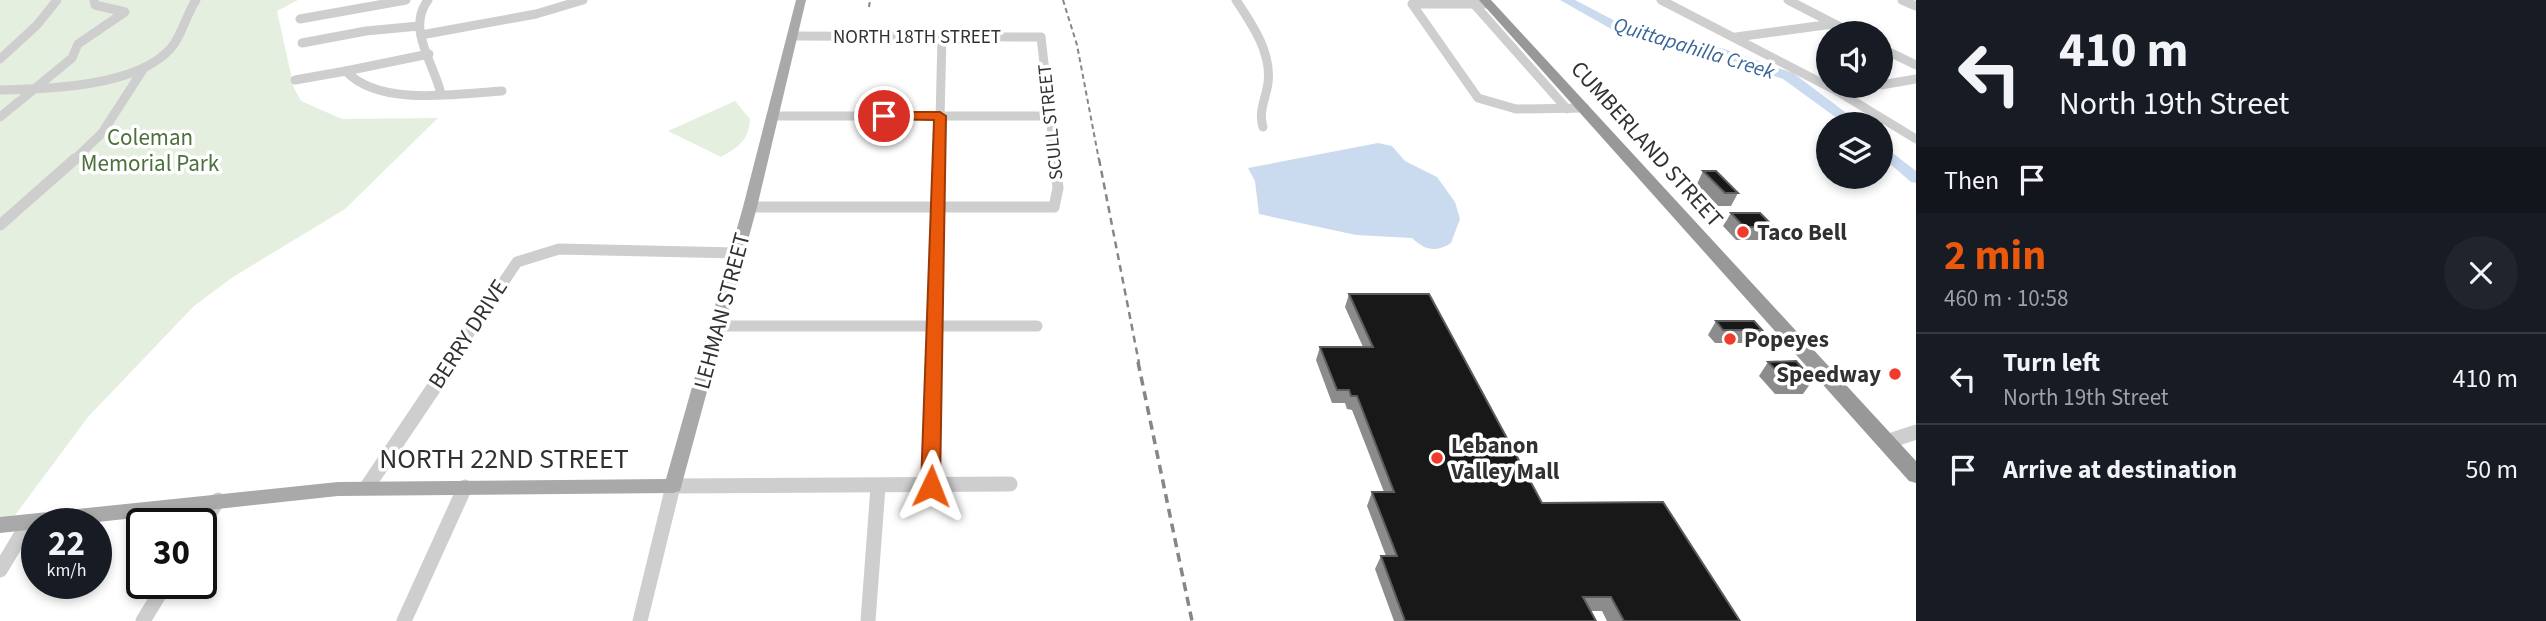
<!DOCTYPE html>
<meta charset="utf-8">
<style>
body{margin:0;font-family:"Source Sans 3",sans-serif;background:#20242c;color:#f1f3f6;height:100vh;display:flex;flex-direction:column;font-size:26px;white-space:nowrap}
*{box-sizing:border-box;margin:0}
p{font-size:23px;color:#9ea1a6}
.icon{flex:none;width:38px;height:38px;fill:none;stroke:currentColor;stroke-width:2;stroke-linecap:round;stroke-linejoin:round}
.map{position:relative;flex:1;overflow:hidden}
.sheet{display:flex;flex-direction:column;background:#171b24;width:630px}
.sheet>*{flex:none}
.hud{background:#171b24;color:#f1f3f6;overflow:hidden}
.buttons{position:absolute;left:1816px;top:21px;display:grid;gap:14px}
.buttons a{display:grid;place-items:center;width:77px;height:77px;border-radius:50%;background:#171b24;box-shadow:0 4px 10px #0003;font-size:35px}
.speed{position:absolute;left:21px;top:508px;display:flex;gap:14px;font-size:35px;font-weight:700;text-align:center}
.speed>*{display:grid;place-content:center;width:91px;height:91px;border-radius:50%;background:#171b24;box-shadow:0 4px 10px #0003;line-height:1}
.speed small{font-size:18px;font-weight:400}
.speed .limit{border:4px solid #111;border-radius:10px;background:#fff;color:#111}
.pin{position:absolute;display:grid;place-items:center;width:60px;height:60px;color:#fff;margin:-30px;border:4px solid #fff;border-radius:50%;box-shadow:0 2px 7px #0007}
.me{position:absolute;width:77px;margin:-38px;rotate:2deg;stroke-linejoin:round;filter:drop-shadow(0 0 5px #0008)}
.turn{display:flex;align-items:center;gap:24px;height:147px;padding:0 28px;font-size:32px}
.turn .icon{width:91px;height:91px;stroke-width:2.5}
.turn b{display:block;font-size:49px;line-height:60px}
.then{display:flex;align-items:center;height:66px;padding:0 28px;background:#0003;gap:14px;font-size:26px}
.round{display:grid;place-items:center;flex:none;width:74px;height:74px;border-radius:37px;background:#20242c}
.summary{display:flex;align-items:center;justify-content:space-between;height:119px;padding:0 28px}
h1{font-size:42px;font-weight:700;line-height:52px;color:#ea580c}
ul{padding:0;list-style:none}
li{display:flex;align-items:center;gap:21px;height:91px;padding:0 28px;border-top:2px solid #363941}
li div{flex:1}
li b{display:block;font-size:26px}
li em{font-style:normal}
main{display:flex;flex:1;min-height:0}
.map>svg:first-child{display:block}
.green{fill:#e5efdf}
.water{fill:#cbdbef}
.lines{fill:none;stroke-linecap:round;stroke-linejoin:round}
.river{fill:#cbdbef;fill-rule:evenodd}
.minor-far2{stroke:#cecece;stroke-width:9}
.minor-far1{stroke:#cecece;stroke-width:11}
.minor{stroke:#cecece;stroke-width:15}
.major{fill:#a9a9a9;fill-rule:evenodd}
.highway{fill:#989898;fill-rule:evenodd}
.rail-far2{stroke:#868686;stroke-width:2;stroke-dasharray:5 3.5;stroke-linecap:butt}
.rail-far1{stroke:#868686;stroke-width:2.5;stroke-dasharray:7 5;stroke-linecap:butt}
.rail{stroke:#868686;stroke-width:3.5;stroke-dasharray:9 6;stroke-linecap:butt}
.wall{fill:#8c8c8c}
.building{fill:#181818;stroke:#5d5d5d;stroke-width:2}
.route{fill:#ea580c;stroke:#983908;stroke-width:2}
.poi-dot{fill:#ef3b2c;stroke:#fff;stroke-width:2.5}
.labels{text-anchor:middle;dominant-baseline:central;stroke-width:7;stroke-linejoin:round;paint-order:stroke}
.far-street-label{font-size:19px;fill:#313131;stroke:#fff}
.far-water-label{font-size:21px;font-style:italic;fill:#396699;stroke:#fff}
.park-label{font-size:23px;fill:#4c703b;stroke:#fff}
.street-label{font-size:23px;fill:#313131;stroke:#fff}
.poi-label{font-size:23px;font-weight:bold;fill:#313131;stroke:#fff;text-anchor:start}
.near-street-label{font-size:28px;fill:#313131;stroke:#fff}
</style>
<main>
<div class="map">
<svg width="1916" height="621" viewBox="0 0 1916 621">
<rect width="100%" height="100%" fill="#fff"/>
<g class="green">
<path d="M 0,0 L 298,0 L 277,11 L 294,88 L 301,101 L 342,119 L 438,118 L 345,209 L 233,277 L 194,306 L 88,417 L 13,518 L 0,519 Z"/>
<path d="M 735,101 L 750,119 C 749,141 738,147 721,157 L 668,131 Z"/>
</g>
<path class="water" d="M 1378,143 L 1392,146 L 1405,161 L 1437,177 L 1455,202 L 1460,219 L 1451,243 C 1435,253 1425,250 1412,238 L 1356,235 L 1259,214 L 1255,181 L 1248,168 Z"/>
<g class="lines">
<g class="river">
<path d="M 1560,0 L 1575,0 L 1621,24 L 1724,49 L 1793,73 L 1861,124 L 1845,124 L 1783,79 L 1716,55 L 1613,30 Z"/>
<path d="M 1881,144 L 1916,171 L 1916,183 L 1911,182 L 1881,156 Z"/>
</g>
<g class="minor-far2">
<path d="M 428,0 C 406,29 434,63 441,94"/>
<path d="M 1236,0 C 1252,24 1272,53 1268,83 C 1266,98 1258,112 1263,127"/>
<path d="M 1661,0 L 1837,91 L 1916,139"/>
<path d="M 1788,0 L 1852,33"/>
<path d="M 1902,0 L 1916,6"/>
<path d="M 1474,4 L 1567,109"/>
<path d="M 1488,4 L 1412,4 L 1478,98 L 1516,109 L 1585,108"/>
<path d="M 300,19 L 406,0"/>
<path d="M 421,35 L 536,14 L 583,0"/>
<path d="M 792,36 L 1041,37 L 1055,160"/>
<path d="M 1736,37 L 1833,24"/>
<path d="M 302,43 L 366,31 L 419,26"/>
<path d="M 1881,48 L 1916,65"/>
<path d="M 429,54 L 346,71 C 378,107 458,94 502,91"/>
<path d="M 0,59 L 37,25 L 57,0"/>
<path d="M 295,80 L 346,71"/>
<path d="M 1881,85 L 1916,79"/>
<path d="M 0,90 C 48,89 137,87 171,48 C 182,35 186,15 196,0"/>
<path d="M 1837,91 L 1873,86"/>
<path d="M 771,116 L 1051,116"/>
<path d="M 0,117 L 72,58 L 78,44 L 125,12 L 95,5 L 94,0"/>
<path d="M 74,160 L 102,133 L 144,68"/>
<path d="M 939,160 L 942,37"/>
</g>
<g class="minor-far1">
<path d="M 750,207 L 1054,207 L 1058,188 L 1055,159"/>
<path d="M 0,225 L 75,159"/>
<path d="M 716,326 L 1037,326"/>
<path d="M 449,363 L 517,262 L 559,249 L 737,253"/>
<path d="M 934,363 L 939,159"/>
</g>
<g class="minor">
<path d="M 1886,442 L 1916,432"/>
<path d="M 931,486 L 934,362"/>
<path d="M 367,487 L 451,362"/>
<path d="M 201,527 L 218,500"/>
<path d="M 0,570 L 29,522"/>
<path d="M 143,621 L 166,583"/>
<path d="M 404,621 L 465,487"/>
<path d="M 640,621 L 673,486 L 1010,484"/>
<path d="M 868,621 L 878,487"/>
</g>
<path class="major" d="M 796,0 L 806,0 L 757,207 L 680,491 L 673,493 L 338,496 L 88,523 L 37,523 L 37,529 L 0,533 L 0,517 L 338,482 L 666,479 L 743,207 Z"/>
<path class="highway" d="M 1479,0 L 1491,0 L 1916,461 L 1916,483 L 1909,481 Z"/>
<g class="rail-far2">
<path d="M 1063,0 L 1077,45 L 1099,160"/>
<path d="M 869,7 L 870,0"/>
</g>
<path class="rail-far1" d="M 1099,159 L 1139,363"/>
<path class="rail" d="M 1138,362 L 1192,621"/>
</g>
<g class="wall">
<path d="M 1703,171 L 1738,193 L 1731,206 L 1718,206 L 1697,184 Z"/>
<path d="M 1731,213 L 1772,225 L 1764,238 L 1759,238 L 1758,240 L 1736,240 L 1723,226 Z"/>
<path d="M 1349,294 L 1542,503 L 1740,621 L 1607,621 L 1602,611 L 1590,611 L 1596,621 L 1394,621 L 1375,569 L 1381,556 L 1386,556 L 1367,506 L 1372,492 L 1384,492 L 1352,410 L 1347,409 L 1345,403 L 1332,403 L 1316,360 L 1320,347 L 1363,347 L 1345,307 Z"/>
<path d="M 1716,321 L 1762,330 L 1753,343 L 1715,343 L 1708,335 Z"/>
<path d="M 1768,362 L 1813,380 L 1803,394 L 1775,394 L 1759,376 Z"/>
</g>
<g class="building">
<path d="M 1703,171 L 1716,171 L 1738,193 L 1725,193 Z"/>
<path d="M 1731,213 L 1760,213 L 1772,225 L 1764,225 L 1766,227 L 1744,227 Z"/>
<path d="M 1349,294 L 1429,294 L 1542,503 L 1663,502 L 1740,621 L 1624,621 L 1611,597 L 1583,597 L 1596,621 L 1405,621 L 1381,556 L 1397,556 L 1372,492 L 1394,492 L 1357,396 L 1351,396 L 1349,390 L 1337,390 L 1320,347 L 1373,347 Z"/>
<path d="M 1716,321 L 1754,321 L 1762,330 L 1723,330 Z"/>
<path d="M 1796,361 L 1813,380 L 1785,380 L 1768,362 Z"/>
</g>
<path class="route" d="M 884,112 L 940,112 L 946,116 L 940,486 L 931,494 L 921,486 L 934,120 L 880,119 L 880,113 Z"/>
<g class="poi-dot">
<circle cx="1743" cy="232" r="7"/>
<circle cx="1730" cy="339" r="7"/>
<circle cx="1895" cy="374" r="7"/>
<circle cx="1437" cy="458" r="7"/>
</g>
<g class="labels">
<g class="far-street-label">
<text x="917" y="37">NORTH 18TH STREET</text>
<text transform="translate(1051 122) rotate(-96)">SCULL STREET</text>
</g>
<g class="far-water-label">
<text transform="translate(1694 48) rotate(17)">Quittapahilla Creek</text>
</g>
<g class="park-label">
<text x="150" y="137">Coleman<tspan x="150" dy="26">Memorial Park</tspan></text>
</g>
<g class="street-label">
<text transform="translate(1647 144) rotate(48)">CUMBERLAND STREET</text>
<text transform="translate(722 311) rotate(-75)">LEHMAN STREET</text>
<text transform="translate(468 334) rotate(-57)">BERRY DRIVE</text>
</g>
<g class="poi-label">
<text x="1757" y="232">Taco Bell</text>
<text x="1744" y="339">Popeyes</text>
<text x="1881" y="374" text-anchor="end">Speedway</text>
<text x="1451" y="445">Lebanon<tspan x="1451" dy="26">Valley Mall</tspan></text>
</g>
<g class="near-street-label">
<text x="504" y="459">NORTH 22ND STREET</text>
</g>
</g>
</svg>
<div class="buttons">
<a><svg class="icon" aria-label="sound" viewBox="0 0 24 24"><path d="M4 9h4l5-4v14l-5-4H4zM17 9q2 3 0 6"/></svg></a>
<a><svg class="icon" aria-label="layers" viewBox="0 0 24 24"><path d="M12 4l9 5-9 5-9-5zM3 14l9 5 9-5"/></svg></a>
</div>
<div class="speed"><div>22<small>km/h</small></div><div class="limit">30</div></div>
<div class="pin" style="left:884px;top:116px;background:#d93025"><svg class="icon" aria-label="arrive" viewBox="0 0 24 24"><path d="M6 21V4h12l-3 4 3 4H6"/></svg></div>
<svg class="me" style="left:931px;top:486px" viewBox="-20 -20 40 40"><path d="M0-17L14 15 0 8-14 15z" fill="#ea580c" stroke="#fff" stroke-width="4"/></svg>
</div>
<section class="sheet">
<div class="hud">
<div class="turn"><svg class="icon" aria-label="left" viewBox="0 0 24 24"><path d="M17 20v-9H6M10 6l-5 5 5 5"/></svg><div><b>410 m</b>North 19th Street</div></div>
<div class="then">Then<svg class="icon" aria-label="arrive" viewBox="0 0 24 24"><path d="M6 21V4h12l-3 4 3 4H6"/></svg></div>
</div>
<div class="summary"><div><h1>2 min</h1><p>460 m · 10:58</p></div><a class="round"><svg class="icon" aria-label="close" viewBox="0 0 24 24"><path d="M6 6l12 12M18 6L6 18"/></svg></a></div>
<ul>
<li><svg class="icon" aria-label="left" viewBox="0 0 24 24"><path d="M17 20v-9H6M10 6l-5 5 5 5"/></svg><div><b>Turn left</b><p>North 19th Street</p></div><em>410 m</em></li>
<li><svg class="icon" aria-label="arrive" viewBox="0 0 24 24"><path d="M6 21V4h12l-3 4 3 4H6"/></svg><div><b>Arrive at destination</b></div><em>50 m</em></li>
</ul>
</section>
</main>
